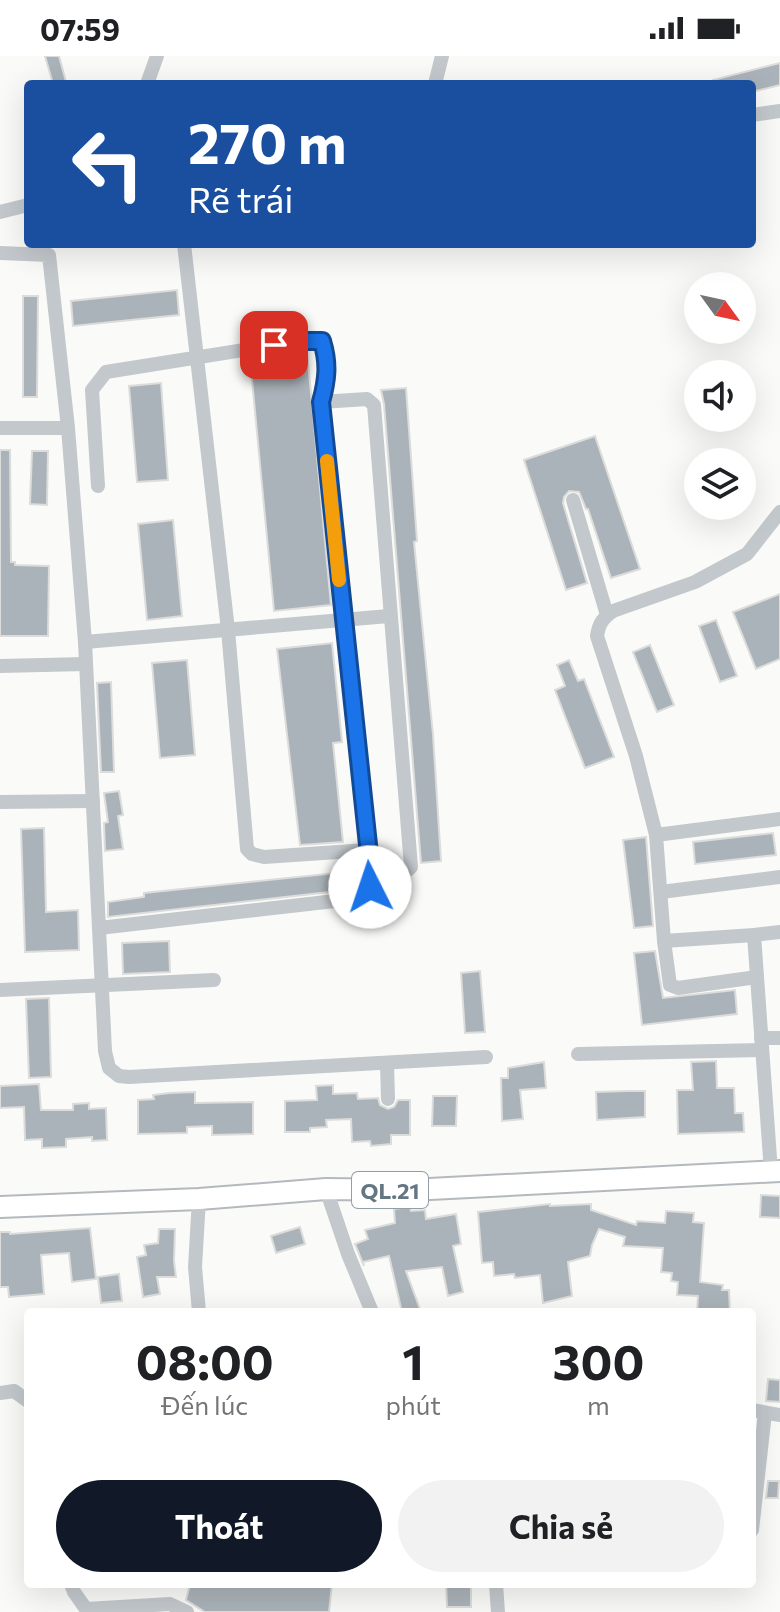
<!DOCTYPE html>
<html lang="vi">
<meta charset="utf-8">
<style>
body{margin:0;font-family:Commissioner,sans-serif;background:#f2f2f2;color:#202124;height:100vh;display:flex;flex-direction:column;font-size:30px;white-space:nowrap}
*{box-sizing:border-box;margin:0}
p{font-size:26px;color:#757577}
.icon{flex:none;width:44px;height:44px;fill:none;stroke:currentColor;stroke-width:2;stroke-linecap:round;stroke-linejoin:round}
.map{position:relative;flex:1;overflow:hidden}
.side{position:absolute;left:24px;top:1252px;width:732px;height:280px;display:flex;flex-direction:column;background:#fff;border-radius:8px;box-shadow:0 8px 32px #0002}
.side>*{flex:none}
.top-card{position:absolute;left:24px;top:24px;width:732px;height:168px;border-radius:8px;box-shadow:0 8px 32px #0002;background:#1a4fa0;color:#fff;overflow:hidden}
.needle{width:52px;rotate:123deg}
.controls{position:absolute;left:684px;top:216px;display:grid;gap:16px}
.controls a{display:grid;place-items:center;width:72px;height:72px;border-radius:50%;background:#fff;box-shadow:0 8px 32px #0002;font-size:40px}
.pin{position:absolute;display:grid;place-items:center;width:68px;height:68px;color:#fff;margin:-34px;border-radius:16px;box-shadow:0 4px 12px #0006}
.me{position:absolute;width:88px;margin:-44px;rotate:356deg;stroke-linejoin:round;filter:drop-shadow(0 0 6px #0008)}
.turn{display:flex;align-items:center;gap:28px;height:168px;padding:0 32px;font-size:36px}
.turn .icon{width:104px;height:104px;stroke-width:2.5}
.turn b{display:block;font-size:56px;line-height:68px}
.eta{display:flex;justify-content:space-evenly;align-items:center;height:136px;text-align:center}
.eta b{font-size:48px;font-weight:700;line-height:56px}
.cta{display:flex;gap:16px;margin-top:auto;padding:16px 32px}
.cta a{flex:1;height:92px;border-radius:48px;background:#111827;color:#fff;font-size:32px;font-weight:700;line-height:92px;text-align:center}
.cta a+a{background:#f2f2f2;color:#202124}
.status{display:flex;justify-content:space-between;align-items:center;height:56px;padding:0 40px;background:#fff;direction:ltr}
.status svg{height:22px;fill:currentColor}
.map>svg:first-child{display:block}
.building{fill:#aab3b9;stroke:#dcdcda;stroke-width:2}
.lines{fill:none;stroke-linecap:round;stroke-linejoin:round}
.highway-casing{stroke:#b4b9bd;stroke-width:24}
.minor{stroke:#c3c8cc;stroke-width:14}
.highway{stroke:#fff;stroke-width:20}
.route-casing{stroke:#114b97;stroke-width:20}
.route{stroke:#1a73e8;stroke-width:14}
.slow{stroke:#f59e0b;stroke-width:14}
.labels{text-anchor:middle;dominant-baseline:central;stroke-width:8;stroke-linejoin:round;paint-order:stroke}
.shield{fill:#fff;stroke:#939fa8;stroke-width:2}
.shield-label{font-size:22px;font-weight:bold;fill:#657683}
</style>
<div class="status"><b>07:59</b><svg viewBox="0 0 49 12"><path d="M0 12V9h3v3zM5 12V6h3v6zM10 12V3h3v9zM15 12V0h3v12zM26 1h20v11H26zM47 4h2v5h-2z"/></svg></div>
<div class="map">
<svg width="780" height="1556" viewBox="0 0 780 1556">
<rect width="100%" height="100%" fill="#fafaf8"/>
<g class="building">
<path d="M 45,0 L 59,0 L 66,26 L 53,28 Z"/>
<path d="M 780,7 L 780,29 L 752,36 L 752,28 L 713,28 L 713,24 Z"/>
<path d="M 177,234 L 179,259 L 73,270 L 71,245 Z"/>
<path d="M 23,240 L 38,240 L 37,341 L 23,341 Z"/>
<path d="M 307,295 L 331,549 L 274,555 L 250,303 Z"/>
<path d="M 161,327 L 168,424 L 137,426 L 129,330 Z"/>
<path d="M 406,332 L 417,485 L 414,486 L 433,679 L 441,805 L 421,807 L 384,348 L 381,334 Z"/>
<path d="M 595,380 L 640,513 L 611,522 L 588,453 L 586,453 L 579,436 L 569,435 L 564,441 L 563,447 L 587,527 L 566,534 L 524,404 Z"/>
<path d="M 0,394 L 10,394 L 11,506 L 15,506 L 15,509 L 49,510 L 48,580 L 0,580 Z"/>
<path d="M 32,395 L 48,395 L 47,449 L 30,448 Z"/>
<path d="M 173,464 L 182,560 L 147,564 L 138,468 Z"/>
<path d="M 780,538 L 780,603 L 756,613 L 733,556 Z"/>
<path d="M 716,564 L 737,620 L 720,626 L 699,570 Z"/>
<path d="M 332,587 L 342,686 L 333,687 L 343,786 L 300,789 L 277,593 Z"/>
<path d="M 650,589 L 674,649 L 657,656 L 633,596 Z"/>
<path d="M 187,604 L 195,699 L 160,702 L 152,607 Z"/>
<path d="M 569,604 L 578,625 L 584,623 L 614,701 L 585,712 L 555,634 L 565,630 L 557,609 Z"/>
<path d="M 111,626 L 114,716 L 101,716 L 97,627 Z"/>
<path d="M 119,735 L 123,759 L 118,760 L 123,793 L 105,795 L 104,767 L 108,766 L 104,737 Z"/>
<path d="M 44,772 L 46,856 L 78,854 L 79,894 L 25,896 L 21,773 Z"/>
<path d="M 773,777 L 776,799 L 695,808 L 693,786 Z"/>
<path d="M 646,781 L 653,870 L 634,872 L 623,784 Z"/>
<path d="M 345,816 L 347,834 L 108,861 L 108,846 L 144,841 L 144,837 Z"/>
<path d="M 169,885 L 170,916 L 123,918 L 122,887 Z"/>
<path d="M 655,895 L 663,942 L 735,934 L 737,958 L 642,969 L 634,897 Z"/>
<path d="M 480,915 L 485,976 L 465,977 L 461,917 Z"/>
<path d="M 49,942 L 51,1021 L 29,1022 L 26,943 Z"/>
<path d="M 716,1005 L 717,1032 L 734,1032 L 735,1057 L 743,1057 L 744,1076 L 678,1078 L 677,1034 L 693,1034 L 691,1006 Z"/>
<path d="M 544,1006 L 546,1032 L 520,1034 L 523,1063 L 502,1065 L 501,1022 L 508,1022 L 508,1012 Z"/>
<path d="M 39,1028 L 41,1054 L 73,1054 L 73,1048 L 89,1047 L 89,1053 L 106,1052 L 107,1084 L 92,1085 L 92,1081 L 66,1083 L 66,1091 L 42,1092 L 42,1083 L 25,1084 L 24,1051 L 0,1052 L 0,1030 Z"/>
<path d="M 333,1029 L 333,1038 L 357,1037 L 358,1043 L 378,1042 L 380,1049 L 388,1053 L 394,1051 L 398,1044 L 410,1044 L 410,1079 L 391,1079 L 391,1088 L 371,1090 L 370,1085 L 352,1086 L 351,1063 L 326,1064 L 327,1071 L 310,1072 L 310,1076 L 285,1076 L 285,1045 L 317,1044 L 316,1030 Z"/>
<path d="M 628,1035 L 645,1035 L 645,1061 L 597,1064 L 596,1036 Z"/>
<path d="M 195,1036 L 195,1047 L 253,1046 L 253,1078 L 212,1079 L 212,1070 L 187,1071 L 187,1077 L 138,1078 L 138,1044 L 154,1043 L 153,1039 L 169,1037 Z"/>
<path d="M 433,1040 L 457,1040 L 456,1070 L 432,1070 Z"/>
<path d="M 761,1139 L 780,1140 L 780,1162 L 760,1161 Z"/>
<path d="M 550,1148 L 550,1150 L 591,1148 L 591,1154 L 636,1169 L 637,1165 L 665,1167 L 666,1155 L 694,1157 L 693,1166 L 704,1167 L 700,1226 L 723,1229 L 722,1234 L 729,1234 L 730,1256 L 697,1256 L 698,1240 L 677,1239 L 678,1226 L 671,1225 L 672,1217 L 661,1216 L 663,1192 L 623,1190 L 625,1181 L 599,1173 L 592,1189 L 590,1200 L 568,1206 L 572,1240 L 543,1247 L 540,1219 L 515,1222 L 514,1218 L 494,1220 L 493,1206 L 482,1207 L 478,1156 Z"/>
<path d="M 410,1151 L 411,1155 L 425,1154 L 426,1163 L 456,1158 L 461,1188 L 453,1190 L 463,1236 L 448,1240 L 442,1211 L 406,1215 L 421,1256 L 402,1256 L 389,1200 L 363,1206 L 364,1210 L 355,1188 L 368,1183 L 365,1174 L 395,1167 L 394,1153 Z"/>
<path d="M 300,1171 L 305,1188 L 276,1197 L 271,1180 Z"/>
<path d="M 90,1172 L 96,1223 L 72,1226 L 69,1197 L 41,1199 L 44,1238 L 9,1241 L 8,1231 L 0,1231 L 0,1176 L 10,1176 L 10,1178 Z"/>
<path d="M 159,1173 L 175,1173 L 174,1205 L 176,1221 L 157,1221 L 160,1238 L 143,1241 L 137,1201 L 146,1199 L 144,1189 L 158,1187 Z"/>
<path d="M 119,1218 L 122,1245 L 101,1247 L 98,1221 Z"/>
<path d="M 768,1323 L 780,1324 L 780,1346 L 766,1345 Z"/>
<path d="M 768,1425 L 779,1425 L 778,1442 L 766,1442 Z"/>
<path d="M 190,1528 L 332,1528 L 329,1556 L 205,1556 L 186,1544 Z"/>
<path d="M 446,1528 L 471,1528 L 471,1551 L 447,1551 Z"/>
</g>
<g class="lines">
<defs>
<path id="highway" d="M 0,1151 L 199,1143 L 326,1133 L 410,1134 L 780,1115"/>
</defs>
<use href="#highway" class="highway-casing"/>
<g class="minor">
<path d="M 147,28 L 157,0"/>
<path d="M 435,28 L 442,0"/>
<path d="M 752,59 L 780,55"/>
<path d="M 0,156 L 28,149"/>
<path d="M 0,197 L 49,199 L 68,372 L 85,586 L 105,995 L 109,1012 L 119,1020 L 129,1021 L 486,1001"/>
<path d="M 321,346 L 367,343 L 374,349 L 411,811 L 408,814 L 371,817 L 367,794"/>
<path d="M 0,372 L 68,372"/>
<path d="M 98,430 L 92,334 L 106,316 L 300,285 L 322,285 L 328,317 L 321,346 L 367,794 L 264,801 L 252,798 L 247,793 L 228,574 L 184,188"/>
<path d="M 573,444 L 607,559"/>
<path d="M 85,586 L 389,560"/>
<path d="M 0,610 L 86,608"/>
<path d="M 0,746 L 93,745"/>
<path d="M 656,779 L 636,700 L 597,580 C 599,567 603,562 613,555 L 695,526 L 747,498 L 780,456"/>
<path d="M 661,836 L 780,821"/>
<path d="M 99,872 L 361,842 L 368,837 L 371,817"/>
<path d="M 664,885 L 754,879"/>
<path d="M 757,921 L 678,932 L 670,929 L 664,885 L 656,779 L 780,763"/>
<path d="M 0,934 L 214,924"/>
<path d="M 761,982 L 780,982"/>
<path d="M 578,998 L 762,994"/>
<path d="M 387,1007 L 388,1043"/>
<path d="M 771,1116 L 754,879 L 780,876"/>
<path d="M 326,1133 L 348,1198 L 372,1256"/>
<path d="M 199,1143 L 195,1211 L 199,1256"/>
<path d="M 0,1337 L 14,1335 L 28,1345"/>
<path d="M 752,1354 L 780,1359"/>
<path d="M 752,1474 L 765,1357"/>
<path d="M 71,1528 L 74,1536 L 86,1553 L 170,1548 L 187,1556"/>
<path d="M 496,1528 L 498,1556"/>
</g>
<use href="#highway" class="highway"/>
</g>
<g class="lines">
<defs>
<path id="route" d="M 274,289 L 300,285 L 322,285 C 329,308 327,324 321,346 L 371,817 L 370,831"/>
</defs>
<use href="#route" class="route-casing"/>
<use href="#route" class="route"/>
<path class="slow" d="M 327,405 L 339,524"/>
</g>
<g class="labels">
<rect class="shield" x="352" y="1116" width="76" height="36" rx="6"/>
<g class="shield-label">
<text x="390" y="1134">QL.21</text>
</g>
</g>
</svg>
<div class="controls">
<a><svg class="needle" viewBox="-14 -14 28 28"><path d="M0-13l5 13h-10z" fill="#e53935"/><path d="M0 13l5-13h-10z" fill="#757577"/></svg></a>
<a><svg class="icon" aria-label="sound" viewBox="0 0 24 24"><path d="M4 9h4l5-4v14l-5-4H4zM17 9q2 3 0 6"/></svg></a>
<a><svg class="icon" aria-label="layers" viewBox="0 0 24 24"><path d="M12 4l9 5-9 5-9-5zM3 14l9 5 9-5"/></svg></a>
</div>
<div class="pin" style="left:274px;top:289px;background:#d93025"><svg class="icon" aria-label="arrive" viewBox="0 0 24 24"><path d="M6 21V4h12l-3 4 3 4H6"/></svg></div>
<svg class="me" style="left:370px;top:831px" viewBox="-20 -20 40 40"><circle r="19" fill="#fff"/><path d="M0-13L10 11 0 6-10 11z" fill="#1a73e8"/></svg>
<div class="top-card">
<div class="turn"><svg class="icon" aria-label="left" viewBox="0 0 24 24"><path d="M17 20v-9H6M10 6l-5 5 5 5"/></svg><div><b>270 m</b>Rẽ trái</div></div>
</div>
<section class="side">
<div class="eta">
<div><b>08:00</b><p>Đến lúc</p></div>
<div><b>1</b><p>phút</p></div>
<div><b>300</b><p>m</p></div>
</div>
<div class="cta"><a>Thoát</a><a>Chia sẻ</a></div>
</section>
</div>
